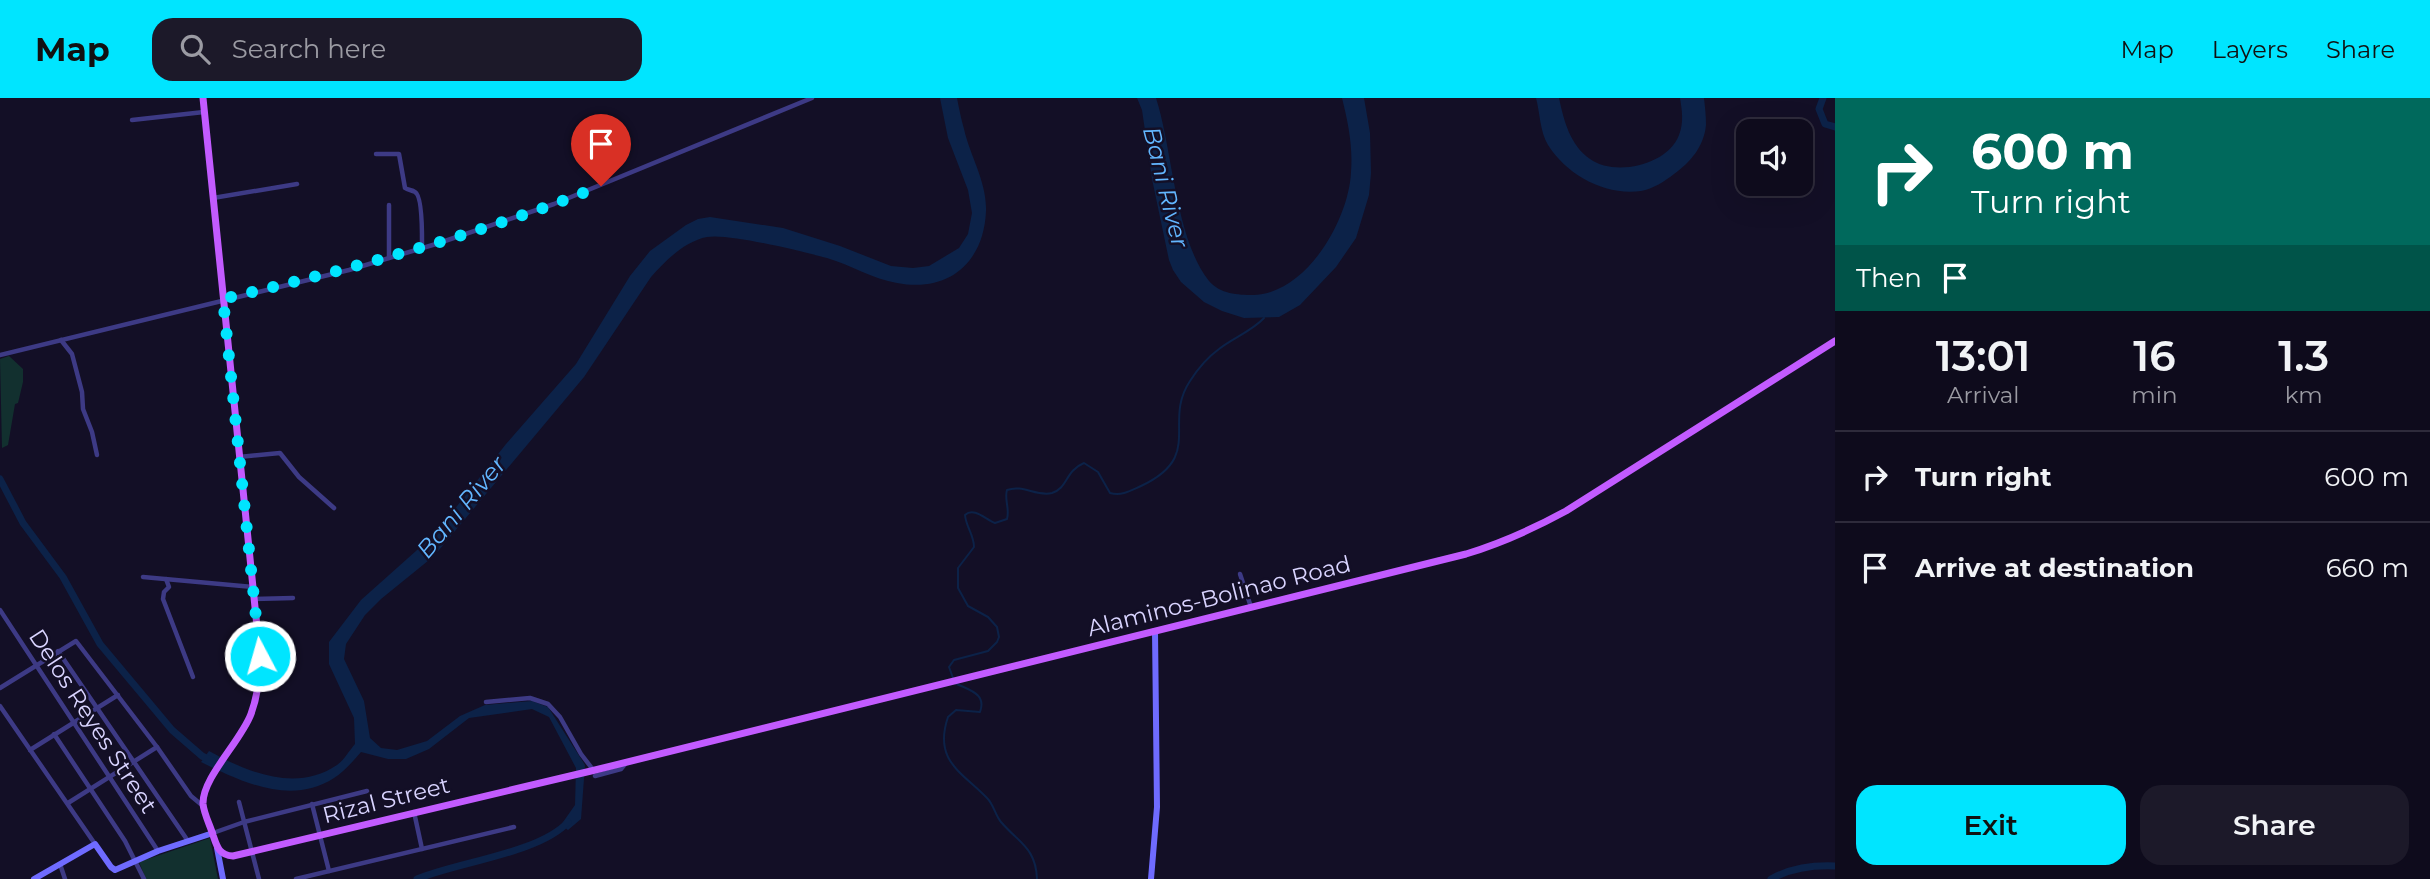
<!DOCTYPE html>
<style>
body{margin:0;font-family:Montserrat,sans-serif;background:#1c1929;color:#f1f3f6;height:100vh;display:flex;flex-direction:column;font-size:26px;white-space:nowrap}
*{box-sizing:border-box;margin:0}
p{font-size:23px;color:#9b9ba3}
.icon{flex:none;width:38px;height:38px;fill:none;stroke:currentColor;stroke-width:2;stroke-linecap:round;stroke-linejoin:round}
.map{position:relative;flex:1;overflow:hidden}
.drawer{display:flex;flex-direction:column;background:#0e0b1c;width:595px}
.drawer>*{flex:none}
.top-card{background:#00695c;color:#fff;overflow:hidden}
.buttons{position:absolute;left:1736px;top:21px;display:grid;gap:14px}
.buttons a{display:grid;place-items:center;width:77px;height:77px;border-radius:14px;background:#0e0b1c;box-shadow:0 7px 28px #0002,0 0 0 2px #2e2b3b;font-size:35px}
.pin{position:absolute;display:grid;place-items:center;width:60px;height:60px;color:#fff;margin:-72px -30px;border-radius:50% 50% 50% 0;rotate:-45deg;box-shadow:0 0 7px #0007}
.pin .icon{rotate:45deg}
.me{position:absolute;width:77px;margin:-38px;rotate:354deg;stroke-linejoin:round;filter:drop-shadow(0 0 5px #0008)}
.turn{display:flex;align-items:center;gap:24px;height:147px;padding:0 21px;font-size:32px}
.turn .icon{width:91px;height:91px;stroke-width:2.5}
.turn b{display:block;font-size:49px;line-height:60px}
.then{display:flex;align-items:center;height:66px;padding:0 21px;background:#0003;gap:14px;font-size:26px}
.eta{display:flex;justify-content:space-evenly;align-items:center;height:119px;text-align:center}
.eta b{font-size:42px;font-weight:600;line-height:49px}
.cta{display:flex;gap:14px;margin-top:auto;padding:14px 21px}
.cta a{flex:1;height:80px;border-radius:21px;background:#00e5ff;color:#111;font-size:28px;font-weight:600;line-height:80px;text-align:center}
.cta a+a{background:#1c1929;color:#f1f3f6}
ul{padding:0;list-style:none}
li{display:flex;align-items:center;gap:21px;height:91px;padding:0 21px;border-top:2px solid #2e2b3b}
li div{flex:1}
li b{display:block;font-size:26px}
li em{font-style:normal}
header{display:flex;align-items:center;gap:42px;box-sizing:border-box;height:98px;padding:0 35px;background:#00e5ff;color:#111}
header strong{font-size:33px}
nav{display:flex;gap:38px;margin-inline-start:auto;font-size:24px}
.search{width:490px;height:63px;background:#1c1929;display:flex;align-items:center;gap:18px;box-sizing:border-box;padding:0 24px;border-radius:21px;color:#9b9ba3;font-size:26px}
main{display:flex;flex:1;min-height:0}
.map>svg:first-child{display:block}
.green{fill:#12302f}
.water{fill:#0c2248}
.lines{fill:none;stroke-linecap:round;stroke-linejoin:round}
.stream{stroke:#0c2248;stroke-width:2}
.river{stroke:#0c2248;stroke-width:7}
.street{stroke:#3d3a85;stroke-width:4.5}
.secondary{stroke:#6f6bff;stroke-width:6}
.primary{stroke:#c25bff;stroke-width:7}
.route{stroke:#00e5ff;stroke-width:12;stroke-dasharray:0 21.6}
.labels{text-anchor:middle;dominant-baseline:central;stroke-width:5;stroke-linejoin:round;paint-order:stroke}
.street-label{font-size:23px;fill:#d9d4ff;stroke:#130f26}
.water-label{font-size:24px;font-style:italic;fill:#62b6ff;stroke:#130f26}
</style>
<header>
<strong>Map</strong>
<div class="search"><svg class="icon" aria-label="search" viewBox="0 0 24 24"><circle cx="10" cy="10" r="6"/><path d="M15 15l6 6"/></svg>Search here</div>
<nav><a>Map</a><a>Layers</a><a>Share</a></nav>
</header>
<main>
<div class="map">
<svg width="1835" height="781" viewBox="0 0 1835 781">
<rect width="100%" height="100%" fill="#130f26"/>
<g class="green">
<path d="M 9,258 L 23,271 L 23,284 L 18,305 L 15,306 L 8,347 L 2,350 L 0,261 Z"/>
<path d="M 210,740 L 218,781 L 146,781 L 139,764 Z"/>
</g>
<g class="water">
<path d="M 940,0 L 957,0 C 959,10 961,21 964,31 C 970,58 987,84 986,113 C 984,164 949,195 897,185 C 873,181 851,167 827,160 C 804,154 729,135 707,139 C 685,143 665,163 651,179 L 584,279 L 434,458 L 381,501 L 365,517 L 346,546 L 344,561 L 364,603 L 370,640 L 381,650 L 397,652 L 427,643 L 460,618 L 485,607 L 532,603 L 548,609 L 585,667 L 581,721 L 568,732 L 561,727 L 575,707 L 576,670 L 549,619 L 532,611 L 469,620 L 429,651 L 406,661 L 388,661 L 361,654 C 353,663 344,674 334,680 C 291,708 242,684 201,664 L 209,653 C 247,674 296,695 337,667 C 344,662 349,653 355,646 L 354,620 L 329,566 L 329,544 L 361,502 L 435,436 L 506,346 L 576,266 L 630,178 L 650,153 L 686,127 L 698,121 L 710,119 L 783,130 L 840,148 L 891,168 L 913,170 L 929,168 L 959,150 L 968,136 L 972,115 L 968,92 L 948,40 Z"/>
<path d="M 1137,0 L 1156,0 C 1173,53 1175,140 1209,183 C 1220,196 1238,197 1253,197 C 1306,196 1349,122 1351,74 C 1353,48 1348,24 1342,0 L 1364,0 L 1370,35 L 1371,75 L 1369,97 L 1356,140 L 1336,169 L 1300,207 L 1279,219 L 1244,220 L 1222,213 L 1204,204 L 1181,184 L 1173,172 L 1169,162 L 1152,81 L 1142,12 Z"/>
<path d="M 1536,0 L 1559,0 C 1564,23 1570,47 1590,61 C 1615,79 1668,67 1679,37 C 1684,25 1682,12 1680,0 L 1704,0 C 1705,9 1706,18 1706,27 C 1704,48 1691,64 1674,76 C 1665,83 1653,91 1641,93 C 1605,98 1567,77 1548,47 C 1540,34 1540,15 1536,0 Z"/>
</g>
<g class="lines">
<g class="stream">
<path d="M 953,580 L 949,569 L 954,562 L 988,553 L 997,544 L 999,539 L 997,529 L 988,519 L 968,508 L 958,490 L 958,470 L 974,449 C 974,437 966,429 965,417 C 974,409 985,421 995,425 L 1007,421 C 1010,411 1004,401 1007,392 C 1023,386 1036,399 1052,395 C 1068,390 1065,373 1084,365 L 1098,374 L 1110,395 C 1122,398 1130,393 1141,388 C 1205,358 1162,325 1190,283 C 1197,272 1208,259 1219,251 C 1233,240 1252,233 1264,220"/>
<path d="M 955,585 C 968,592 987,595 980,614 L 956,612 L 948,619 C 933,663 962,674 987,700 C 994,707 995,717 1001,724 C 1019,745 1036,750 1037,781"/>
</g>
<g class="river">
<path d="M 1823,0 L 1819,11 L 1825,26 L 1835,29"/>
<path d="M 0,381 L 23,425 L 63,479 L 100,546 L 172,632 L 202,658 L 212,663"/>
<path d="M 417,781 C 458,764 540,755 568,724"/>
<path d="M 1771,781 C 1791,770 1812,767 1835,768"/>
</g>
<g class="street">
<path d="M 132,22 L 204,14"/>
<path d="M 376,56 L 399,56 L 405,90 C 408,92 412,92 415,94 C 423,98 422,141 422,150"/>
<path d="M 213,100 L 297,86"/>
<path d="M 389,160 L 389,107"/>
<path d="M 61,242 L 72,256 L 82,294 L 83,311 L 92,334 L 97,357"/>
<path d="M 0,257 L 349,172 L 436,146 L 554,106 L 812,0"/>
<path d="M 239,359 L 280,355 L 299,379 L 334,410"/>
<path d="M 1240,476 L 1251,509"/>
<path d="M 143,479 L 253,489"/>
<path d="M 166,481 L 169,489 L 164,494 L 163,501 L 193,579"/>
<path d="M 254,501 L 293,500"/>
<path d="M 0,512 L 158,753"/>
<path d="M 58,553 L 188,743"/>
<path d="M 0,590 L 76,543 L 157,649 L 191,698 L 203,708"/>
<path d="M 486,604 L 530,600 L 548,606 L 560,619 L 581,656 L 594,673"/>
<path d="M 0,608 L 95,746"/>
<path d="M 54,636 L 125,743 L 144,781"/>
<path d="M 30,652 L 118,597"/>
<path d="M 595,678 L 621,671 L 626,665"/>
<path d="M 239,704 L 259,781"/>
<path d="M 68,705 L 157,649"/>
<path d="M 312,706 L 329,773"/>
<path d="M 414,714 L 422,751"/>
<path d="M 213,735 L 244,724 L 367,693"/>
<path d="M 60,766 L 65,781"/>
<path d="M 296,781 L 514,729"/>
</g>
<g class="secondary">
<path d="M 217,750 L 223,781"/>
<path d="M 34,781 L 95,746 L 111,769 L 115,772 L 158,753 L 213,735"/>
<path d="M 1151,781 L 1157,709 L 1155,533"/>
</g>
<path class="primary" d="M 203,0 L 260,558 C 260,578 258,597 251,616 C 241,643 202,680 203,706 C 204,716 210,727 213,737 C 217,749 219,757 233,758 L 591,673 L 1466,456 C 1502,445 1533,431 1566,413 L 1835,243"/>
</g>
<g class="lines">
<path class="route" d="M 260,558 L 223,201 C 351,171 478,137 601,88"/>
</g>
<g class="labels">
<g class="street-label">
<text transform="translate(1219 498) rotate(-14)">Alaminos-Bolinao Road</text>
<text transform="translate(93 623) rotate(57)">Delos Reyes Street</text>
<text transform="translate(386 702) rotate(-14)">Rizal Street</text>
</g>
<g class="water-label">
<text transform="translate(1166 89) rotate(76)">Bani River</text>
<text transform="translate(461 409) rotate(-50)">Bani River</text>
</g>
</g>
</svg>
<div class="buttons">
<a><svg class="icon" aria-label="sound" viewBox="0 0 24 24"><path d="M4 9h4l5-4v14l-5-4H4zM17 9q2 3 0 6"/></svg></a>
</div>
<div class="pin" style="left:601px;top:88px;background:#d93025"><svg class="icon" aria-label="arrive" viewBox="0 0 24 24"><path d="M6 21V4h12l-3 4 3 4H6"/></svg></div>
<svg class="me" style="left:260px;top:558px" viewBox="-20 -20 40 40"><circle r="17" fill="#00e5ff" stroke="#fff" stroke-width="3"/><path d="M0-11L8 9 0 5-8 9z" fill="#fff"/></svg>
</div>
<section class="drawer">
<div class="top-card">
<div class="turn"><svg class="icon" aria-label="right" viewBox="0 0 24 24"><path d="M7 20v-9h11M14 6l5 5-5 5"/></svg><div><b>600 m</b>Turn right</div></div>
<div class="then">Then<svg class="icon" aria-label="arrive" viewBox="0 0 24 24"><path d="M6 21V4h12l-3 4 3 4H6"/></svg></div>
</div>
<div class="eta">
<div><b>13:01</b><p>Arrival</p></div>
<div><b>16</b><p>min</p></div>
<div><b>1.3</b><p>km</p></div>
</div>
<ul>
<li><svg class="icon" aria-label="right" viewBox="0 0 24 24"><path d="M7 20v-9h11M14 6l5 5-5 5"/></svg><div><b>Turn right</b></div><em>600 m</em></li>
<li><svg class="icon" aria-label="arrive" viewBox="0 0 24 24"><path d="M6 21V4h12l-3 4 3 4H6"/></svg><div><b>Arrive at destination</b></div><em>660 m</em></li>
</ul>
<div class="cta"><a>Exit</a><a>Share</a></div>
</section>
</main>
